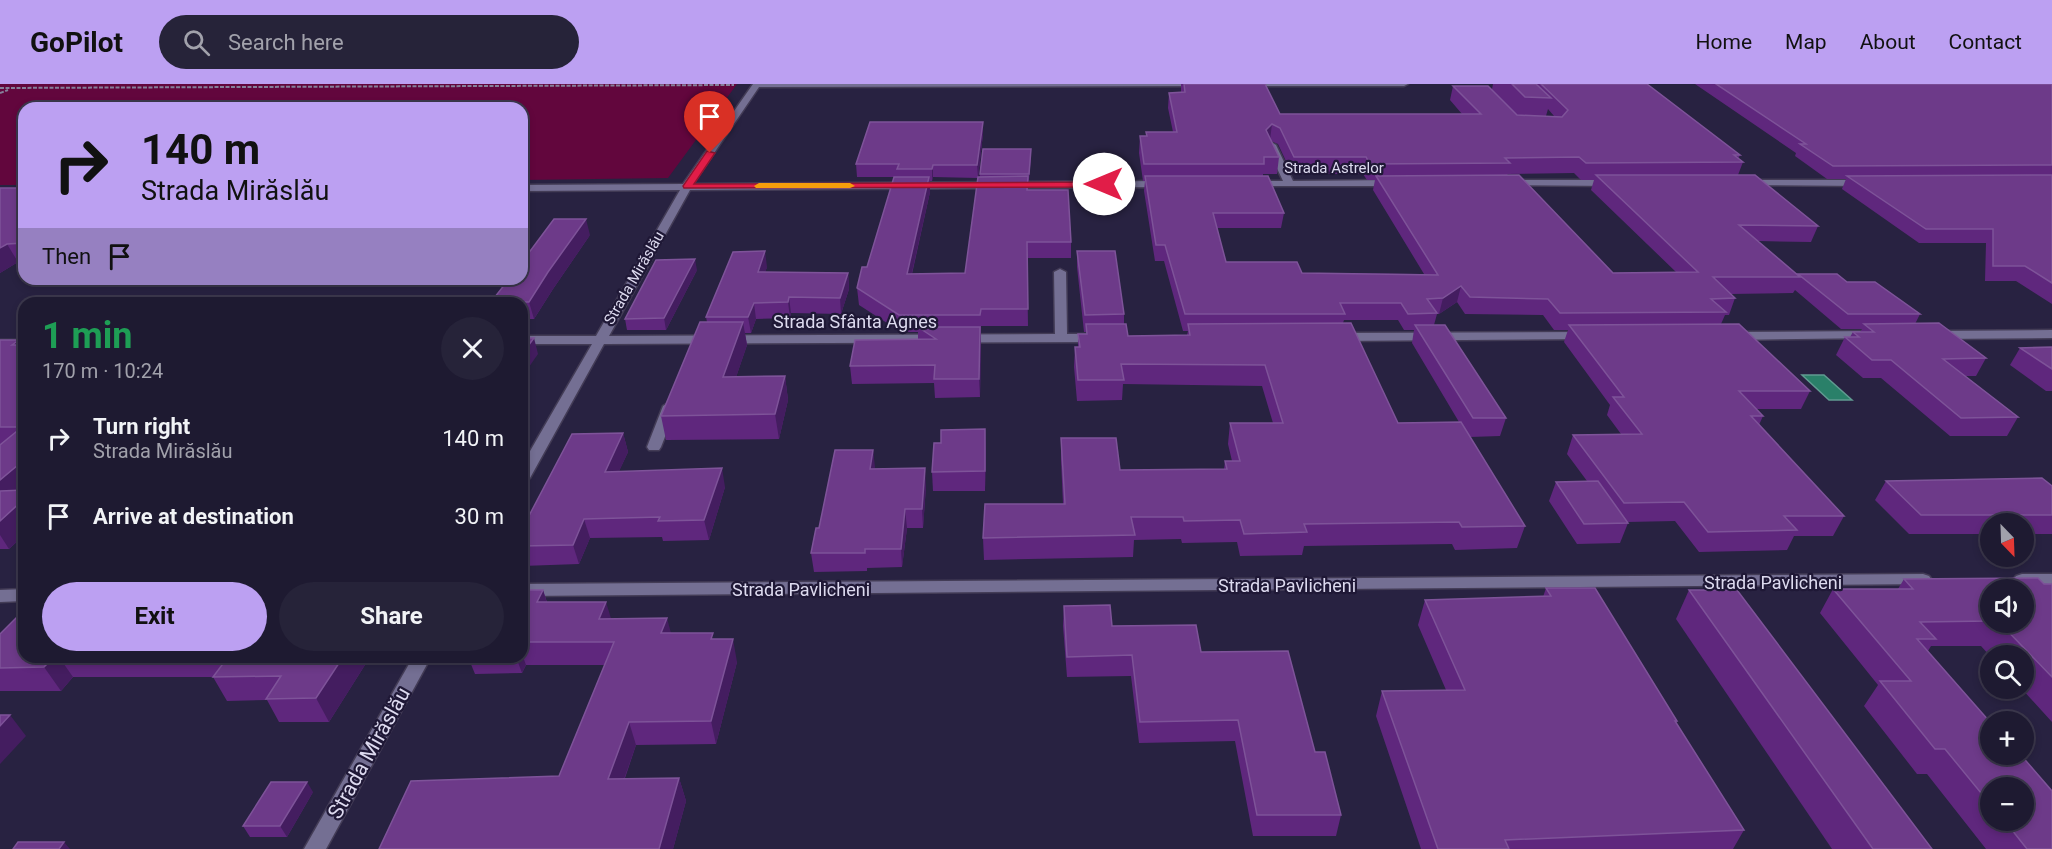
<!DOCTYPE html>
<meta charset="utf-8">
<style>
body{margin:0;font-family:Roboto,sans-serif;background:#262339;color:#f1f3f6;height:100vh;display:flex;flex-direction:column;font-size:22px;white-space:nowrap}
*{box-sizing:border-box;margin:0}
p{font-size:20px;color:#a1a1ab}
.icon{flex:none;width:33px;height:33px;fill:none;stroke:currentColor;stroke-width:2;stroke-linecap:round;stroke-linejoin:round}
.map{position:relative;flex:1;overflow:hidden}
.drawer{position:absolute;left:18px;top:213px;width:510px;height:366px;display:flex;flex-direction:column;background:#1e1a31;border-radius:18px;box-shadow:0 3px 9px #0003,0 0 0 2px #3c384d}
.drawer>*{flex:none}
.top-card{position:absolute;left:18px;top:18px;width:510px;height:183px;border-radius:18px;box-shadow:0 3px 9px #0003,0 0 0 2px #3c384d;background:#bca0f2;color:#111;overflow:hidden}
.needle{width:39px;rotate:157deg}
.controls{position:absolute;left:1980px;top:429px;display:grid;gap:12px}
.controls a{display:grid;place-items:center;width:54px;height:54px;border-radius:50%;background:#1e1a31;box-shadow:0 3px 9px #0003,0 0 0 2px #3c384d;font-size:30px}
.pin{position:absolute;display:grid;place-items:center;width:51px;height:51px;color:#fff;margin:-62px -26px;border-radius:50% 50% 50% 0;rotate:-45deg;box-shadow:0 0 6px #0007}
.pin .icon{rotate:45deg}
.me{position:absolute;width:66px;margin:-33px;rotate:270deg;stroke-linejoin:round;filter:drop-shadow(0 0 4px #0008)}
.turn{display:flex;align-items:center;gap:21px;height:126px;padding:0 24px;font-size:27px}
.turn .icon{width:78px;height:78px;stroke-width:2.5}
.turn b{display:block;font-size:42px;line-height:51px}
.then{display:flex;align-items:center;height:57px;padding:0 24px;background:#0003;gap:12px;font-size:22px}
.round{display:grid;place-items:center;flex:none;width:63px;height:63px;border-radius:32px;background:#262339}
.overview{display:flex;align-items:center;justify-content:space-between;height:102px;padding:0 24px}
h1{font-size:36px;font-weight:700;line-height:45px;color:#1e9e55}
.primary-button{display:flex;gap:12px;margin-top:auto;padding:12px 24px}
.primary-button a{flex:1;height:69px;border-radius:36px;background:#bca0f2;color:#111;font-size:24px;font-weight:700;line-height:69px;text-align:center}
.primary-button a+a{background:#262339;color:#f1f3f6}
ul{padding:0;list-style:none}
li{display:flex;align-items:center;gap:18px;height:78px;padding:0 24px}
li div{flex:1}
li b{display:block;font-size:22px}
li em{font-style:normal}
header{display:flex;align-items:center;gap:36px;box-sizing:border-box;height:84px;padding:0 30px;background:#bca0f2;color:#111}
header strong{font-size:28px}
nav{display:flex;gap:33px;margin-inline-start:auto;font-size:21px}
.search{width:420px;height:54px;background:#262339;display:flex;align-items:center;gap:15px;box-sizing:border-box;padding:0 21px;border-radius:33px;color:#a1a1ab;font-size:22px}
.map>svg:first-child{display:block}
.green{fill:#62063d}
.water{fill:#2a8069;stroke:#609b91;stroke-width:1.5}
.lines{fill:none;stroke-linecap:round;stroke-linejoin:round}
.minor-casing{stroke:#433c56;stroke-width:3}
.path{stroke:#85809a;stroke-width:2;stroke-dasharray:4 1.5;stroke-linecap:butt}
.minor{fill:#746f93;fill-rule:evenodd}
.wall{fill:#5f277d;fill-rule:evenodd}
.shaded-wall{fill:#441d60}
.building{fill:#6d3a89;stroke:#7e5399;stroke-width:1.5}
.route{fill:#e11d48;stroke:#92132f;stroke-width:1.5}
.slow{fill:#f59e0b}
.labels{text-anchor:middle;dominant-baseline:central;stroke-width:4.5;stroke-linejoin:round;paint-order:stroke}
.far-street-label{font-size:15px;fill:#dddaef;stroke:#1f1836}
.street-label{font-size:18px;fill:#dddaef;stroke:#1f1836}
.near-street-label{font-size:21px;fill:#dddaef;stroke:#1f1836}
</style>
<header>
<strong>GoPilot</strong>
<div class="search"><svg class="icon" aria-label="search" viewBox="0 0 24 24"><circle cx="10" cy="10" r="6"/><path d="M15 15l6 6"/></svg>Search here</div>
<nav><a>Home</a><a>Map</a><a>About</a><a>Contact</a></nav>
</header>
<div class="map">
<svg width="2052" height="765" viewBox="0 0 2052 765">
<rect width="100%" height="100%" fill="#282241"/>
<path class="green" d="M 0,0 L 737,0 L 668,94 L 522,96 L 522,24 L 24,24 L 24,101 L 0,101 Z"/>
<path class="water" d="M 1802,291 L 1824,291 L 1852,316 L 1829,316 Z"/>
<g class="lines">
<defs>
<g id="minor">
<path d="M 753,0 L 1205,0 L 1201,2 L 759,3 L 693,100 L 1164,97 L 1169,100 L 1164,103 L 690,106 L 609,252 L 1055,250 L 1054,188 L 1060,185 L 1066,188 L 1067,250 L 1098,250 L 1104,254 L 1098,258 L 604,260 L 530,394 L 522,399 L 522,381 L 592,260 L 522,260 L 522,252 L 596,252 L 680,106 L 522,107 L 522,101 L 683,100 Z"/>
<path d="M 1242,0 L 1408,0 L 1404,2 L 1246,2 Z"/>
<path d="M 1271,58 L 1276,61 L 1293,97 L 1395,96 L 1400,99 L 1395,102 L 1248,102 L 1246,100 L 1251,97 L 1283,97 L 1266,61 Z"/>
<path d="M 1506,96 L 1614,96 L 1619,99 L 1614,102 L 1503,101 L 1501,99 Z"/>
<path d="M 1746,96 L 1863,96 L 1868,99 L 1863,102 L 1743,101 L 1743,97 Z"/>
<path d="M 2052,246 L 2052,254 L 1935,255 L 1929,251 L 1935,247 Z"/>
<path d="M 1872,247 L 1878,251 L 1876,254 L 1731,256 L 1725,252 L 1731,248 Z"/>
<path d="M 1584,248 L 1590,252 L 1588,255 L 1338,257 L 1332,253 L 1338,249 Z"/>
<rect x="0" y="256" width="24" height="8"/>
<path d="M 670,318 L 677,322 L 661,363 L 659,366 L 649,366 L 647,363 L 663,322 Z"/>
<path d="M 1923,490 L 1929,492 L 1932,496 L 1929,500 L 522,512 L 522,500 Z"/>
<path d="M 2022,490 L 2052,490 L 2052,502 L 2016,500 L 2013,496 L 2016,492 Z"/>
<path d="M 24,505 L 24,517 L 0,518 L 0,506 Z"/>
<path d="M 413,573 L 431,573 L 326,765 L 304,765 Z"/>
</g>
</defs>
<use href="#minor" class="minor-casing"/>
<g class="path">
<path d="M 0,4 L 734,1"/>
<path d="M 0,9 L 8,6"/>
</g>
<use href="#minor" class="minor"/>
</g>
<g class="wall">
<path d="M 1181,0 L 1265,0 L 1280,30 L 1462,30 L 1450,16 L 1453,2 L 1492,5 L 1493,0 L 1647,0 L 1740,71 L 1738,75 L 1743,78 L 1738,91 L 1818,142 L 1811,158 L 1758,157 L 1798,191 L 1847,198 L 1920,230 L 1915,240 L 1986,274 L 1976,292 L 1965,292 L 2018,333 L 2007,352 L 1950,352 L 1881,294 L 1863,294 L 1836,271 L 1845,253 L 1850,253 L 1853,248 L 1860,248 L 1862,245 L 1841,245 L 1795,206 L 1793,209 L 1730,210 L 1735,214 L 1729,231 L 1725,231 L 1721,240 L 1810,307 L 1801,325 L 1756,325 L 1763,332 L 1759,341 L 1844,432 L 1833,452 L 1794,452 L 1787,466 L 1699,468 L 1675,437 L 1627,438 L 1628,439 L 1620,459 L 1577,460 L 1549,417 L 1556,398 L 1587,397 L 1567,370 L 1573,351 L 1621,350 L 1607,331 L 1610,321 L 1564,258 L 1568,246 L 1554,246 L 1543,231 L 1465,230 L 1457,218 L 1439,230 L 1437,230 L 1434,241 L 1506,334 L 1500,352 L 1470,353 L 1525,442 L 1517,464 L 1455,466 L 1452,460 L 1304,462 L 1302,471 L 1240,472 L 1237,458 L 1182,459 L 1181,455 L 1134,456 L 1133,473 L 984,476 L 983,454 L 1063,420 L 1061,376 L 1061,354 L 1120,386 L 1224,385 L 1225,377 L 1232,377 L 1228,360 L 1230,339 L 1273,339 L 1262,302 L 1123,300 L 1122,316 L 1077,317 L 1074,283 L 1075,263 L 1078,263 L 1078,250 L 1086,250 L 1086,248 L 1084,248 L 1077,183 L 1077,167 L 1124,230 L 1124,240 L 1128,252 L 1187,251 L 1188,247 L 1183,247 L 1164,177 L 1155,177 L 1144,107 L 1145,97 L 1143,97 L 1139,69 L 1140,52 L 1146,52 L 1146,48 L 1173,48 L 1168,24 L 1169,9 L 1181,8 ZM 1548,25 L 1554,32 L 1546,32 ZM 1271,57 L 1278,60 L 1292,90 L 1363,90 L 1367,96 L 1375,96 L 1373,106 L 1424,190 L 1302,189 L 1226,178 L 1217,144 L 1281,144 L 1284,129 L 1263,92 L 1263,90 L 1277,90 L 1279,73 ZM 1574,89 L 1581,96 L 1594,96 L 1591,106 L 1676,188 L 1613,189 L 1507,91 L 1508,90 ZM 1344,236 L 1398,236 L 1404,246 L 1414,246 L 1412,259 L 1459,338 L 1398,339 L 1343,239 Z"/>
<path d="M 1695,0 L 2052,0 L 2052,220 L 2016,197 L 1985,197 L 1986,159 L 1919,159 L 1842,105 L 1846,95 L 1827,95 L 1795,72 L 1796,69 Z"/>
<path d="M 983,50 L 978,94 L 933,93 L 932,97 L 930,97 L 930,108 L 912,190 L 965,189 L 980,90 L 1031,73 L 1028,106 L 1071,158 L 1071,174 L 1027,174 L 1028,242 L 981,242 L 980,313 L 935,314 L 934,299 L 852,300 L 850,282 L 918,255 L 918,248 L 901,248 L 859,221 L 857,204 L 867,183 L 898,93 L 857,93 L 856,80 Z"/>
<path d="M 0,104 L 24,104 L 24,178 L 18,178 L 0,189 Z"/>
<path d="M 590,151 L 553,205 L 534,235 L 522,235 L 522,219 L 491,219 Z"/>
<path d="M 767,183 L 765,188 L 848,189 L 849,205 L 841,230 L 791,229 L 790,234 L 756,235 L 751,249 L 745,249 L 747,261 L 736,293 L 785,292 L 788,316 L 779,355 L 666,356 L 661,332 L 707,238 L 706,233 Z"/>
<path d="M 697,186 L 666,246 L 627,246 L 625,235 Z"/>
<path d="M 0,256 L 24,261 L 24,451 L 9,465 L 0,465 Z"/>
<path d="M 2052,263 L 2052,307 L 2046,307 L 2010,281 L 2020,264 Z"/>
<path d="M 623,349 L 628,368 L 619,387 L 725,403 L 709,456 L 663,457 L 662,453 L 590,454 L 579,480 L 522,482 L 522,445 Z"/>
<path d="M 986,364 L 985,407 L 933,407 L 932,388 Z"/>
<path d="M 873,366 L 874,385 L 926,402 L 923,444 L 907,444 L 902,483 L 867,484 L 867,487 L 814,488 L 811,469 L 819,444 Z"/>
<path d="M 1886,397 L 2052,402 L 2052,450 L 2024,450 L 2024,440 L 1990,440 L 1990,450 L 1909,450 L 1875,416 Z"/>
<path d="M 1904,495 L 2052,500 L 2052,638 L 2021,604 L 2024,604 L 2024,572 L 1990,572 L 1981,562 L 1931,562 L 1928,567 L 2052,765 L 1986,765 L 1927,690 L 1917,690 L 1864,622 L 1878,601 L 1820,529 L 1833,505 L 1898,505 ZM 1990,506 L 2024,538 L 1990,538 ZM 1990,704 L 2024,736 L 1990,736 Z"/>
<path d="M 1546,504 L 1677,637 L 1676,639 L 1744,746 L 1733,765 L 1421,765 L 1376,632 L 1382,607 L 1446,606 L 1418,541 L 1425,516 L 1543,513 Z"/>
<path d="M 522,506 L 543,506 L 547,518 L 611,535 L 670,549 L 714,555 L 737,578 L 716,660 L 636,661 L 625,694 L 679,694 L 686,717 L 673,765 L 379,765 L 559,692 L 605,581 L 526,581 L 522,589 L 475,590 L 468,573 L 522,573 Z"/>
<path d="M 1689,506 L 1932,765 L 1832,765 L 1676,535 Z"/>
<path d="M 1064,522 L 1112,542 L 1201,568 L 1315,668 L 1341,731 L 1336,752 L 1253,752 L 1235,657 L 1139,659 L 1131,592 L 1067,593 L 1063,542 Z"/>
<path d="M 0,550 L 24,573 L 370,573 L 329,638 L 279,638 L 267,616 L 227,617 L 213,593 L 73,593 L 61,607 L 0,607 Z"/>
<path d="M 313,708 L 287,753 L 250,753 L 243,742 Z"/>
</g>
<g class="shaded-wall">
<path d="M 983,38 L 983,50 L 978,94 L 977,81 Z"/>
<path d="M 1272,40 L 1270,56 L 1266,46 Z"/>
<path d="M 933,81 L 933,93 L 932,97 L 932,85 Z"/>
<path d="M 929,93 L 930,108 L 908,206 L 907,190 Z"/>
<path d="M 586,135 L 590,151 L 553,205 L 534,235 L 529,218 L 548,188 Z"/>
<path d="M 7,160 L 18,178 L 0,189 L 0,164 Z"/>
<path d="M 765,167 L 767,183 L 760,203 L 758,188 Z"/>
<path d="M 695,175 L 697,186 L 666,246 L 664,234 Z"/>
<path d="M 848,189 L 849,205 L 841,230 L 840,214 Z"/>
<path d="M 1461,202 L 1457,218 L 1439,230 L 1443,214 Z"/>
<path d="M 789,213 L 791,229 L 790,234 L 788,218 Z"/>
<path d="M 754,219 L 756,235 L 751,249 L 748,233 Z"/>
<path d="M 743,238 L 747,261 L 728,317 L 723,293 Z"/>
<path d="M 980,243 L 981,260 L 980,313 L 979,295 Z"/>
<path d="M 534,254 L 538,270 L 522,293 L 522,270 Z"/>
<path d="M 19,256 L 24,265 L 12,261 Z"/>
<path d="M 785,292 L 788,316 L 779,355 L 775,330 Z"/>
<path d="M 985,345 L 986,364 L 985,407 Z"/>
<path d="M 623,349 L 628,368 L 610,407 L 605,388 Z"/>
<path d="M 873,366 L 875,383 L 872,403 L 870,385 Z"/>
<path d="M 24,376 L 24,410 L 0,425 L 0,396 Z"/>
<path d="M 722,384 L 725,403 L 709,456 L 704,436 Z"/>
<path d="M 925,384 L 926,402 L 923,444 L 922,425 Z"/>
<path d="M 24,415 L 24,451 L 9,465 L 0,451 L 0,437 Z"/>
<path d="M 905,425 L 907,444 L 902,483 L 901,465 Z"/>
<path d="M 584,435 L 590,454 L 579,480 L 573,461 Z"/>
<path d="M 543,506 L 550,529 L 537,518 Z"/>
<path d="M 606,518 L 613,541 L 599,535 Z"/>
<path d="M 667,534 L 673,557 L 661,549 Z"/>
<path d="M 733,555 L 737,578 L 716,660 L 711,637 Z"/>
<path d="M 522,570 L 526,581 L 522,589 L 516,573 L 522,573 Z"/>
<path d="M 54,573 L 59,573 L 73,593 L 61,607 L 44,583 Z"/>
<path d="M 343,573 L 370,573 L 329,638 L 316,614 Z"/>
<path d="M 10,631 L 26,652 L 0,680 L 0,642 Z"/>
<path d="M 629,638 L 636,661 L 616,718 L 608,695 Z"/>
<path d="M 679,694 L 686,717 L 673,765 L 659,765 Z"/>
<path d="M 307,698 L 313,708 L 287,753 L 280,742 Z"/>
<path d="M 64,758 L 70,765 L 59,765 Z"/>
</g>
<g class="building">
<path d="M 1184,0 L 1265,0 L 1280,30 L 1481,30 L 1453,2 L 1488,2 L 1517,31 L 1562,33 L 1568,26 L 1541,0 L 1647,0 L 1740,71 L 1734,71 L 1743,78 L 1586,79 L 1579,73 L 1505,74 L 1510,79 L 1370,80 L 1366,73 L 1294,73 L 1280,44 L 1272,40 L 1266,46 L 1279,73 L 1264,73 L 1264,80 L 1144,80 L 1140,52 L 1147,52 L 1146,48 L 1177,48 L 1169,9 L 1185,8 Z"/>
<path d="M 1512,0 L 1536,0 L 1551,14 L 1525,13 Z"/>
<path d="M 1716,0 L 2052,0 L 2052,81 L 1833,82 L 1800,60 L 1806,60 Z"/>
<path d="M 870,38 L 983,38 L 977,81 L 933,81 L 932,85 L 897,85 L 899,80 L 856,80 Z"/>
<path d="M 983,65 L 1031,65 L 1029,90 L 980,90 Z"/>
<path d="M 1519,91 L 1613,189 L 1698,188 L 1596,91 L 1755,91 L 1818,142 L 1739,141 L 1800,193 L 1713,193 L 1735,214 L 1711,215 L 1726,228 L 1560,229 L 1548,215 L 1470,213 L 1461,202 L 1443,214 L 1427,215 L 1437,229 L 1408,230 L 1401,219 L 1340,219 L 1345,230 L 1185,230 L 1165,161 L 1156,161 L 1145,92 L 1268,92 L 1284,129 L 1213,129 L 1226,178 L 1297,178 L 1302,189 L 1438,191 L 1376,92 Z"/>
<path d="M 2052,91 L 2052,199 L 2025,182 L 1993,182 L 1993,145 L 1926,145 L 1847,92 Z"/>
<path d="M 1028,92 L 1027,106 L 1068,106 L 1071,158 L 1027,158 L 1028,225 L 981,225 L 980,231 L 899,231 L 857,204 L 862,183 L 867,183 L 894,93 L 929,93 L 907,190 L 965,189 L 978,93 Z"/>
<path d="M 0,104 L 24,104 L 24,159 L 7,160 L 0,164 Z"/>
<path d="M 554,135 L 586,135 L 548,188 L 529,218 L 491,218 L 509,195 L 522,195 L 522,178 Z"/>
<path d="M 765,167 L 758,188 L 848,189 L 840,214 L 789,213 L 788,218 L 754,219 L 748,233 L 706,233 L 733,168 Z"/>
<path d="M 1077,167 L 1115,167 L 1124,230 L 1085,231 Z"/>
<path d="M 695,175 L 664,234 L 625,235 L 656,176 Z"/>
<path d="M 1798,190 L 1837,190 L 1847,198 L 1875,198 L 1920,230 L 1848,230 Z"/>
<path d="M 700,238 L 743,238 L 723,293 L 785,292 L 775,330 L 661,332 Z"/>
<path d="M 1351,239 L 1398,339 L 1461,338 L 1525,442 L 1462,443 L 1459,438 L 1304,440 L 1307,448 L 1244,450 L 1240,436 L 1184,437 L 1183,433 L 1131,433 L 1135,451 L 983,454 L 985,420 L 1065,420 L 1061,354 L 1116,354 L 1120,386 L 1227,385 L 1225,377 L 1240,377 L 1230,339 L 1283,339 L 1265,281 L 1121,280 L 1124,296 L 1078,296 L 1075,263 L 1080,263 L 1078,250 L 1087,250 L 1086,240 L 1126,240 L 1128,252 L 1190,251 L 1188,240 Z"/>
<path d="M 1939,239 L 1986,274 L 1943,275 L 2018,333 L 1961,334 L 1891,276 L 1872,276 L 1845,253 L 1859,253 L 1853,248 L 1874,248 L 1864,240 Z"/>
<path d="M 1739,240 L 1810,307 L 1739,307 L 1763,332 L 1751,332 L 1844,432 L 1784,432 L 1797,446 L 1708,448 L 1684,418 L 1624,419 L 1573,351 L 1642,350 L 1613,313 L 1624,313 L 1569,241 Z"/>
<path d="M 1415,241 L 1445,241 L 1506,334 L 1473,334 Z"/>
<path d="M 918,243 L 980,243 L 979,295 L 934,295 L 935,281 L 850,282 L 855,256 L 936,255 Z"/>
<path d="M 522,254 L 534,254 L 522,270 Z"/>
<path d="M 0,256 L 19,256 L 12,261 L 24,261 L 24,376 L 0,396 L 0,361 L 22,343 L 0,343 Z"/>
<path d="M 2052,263 L 2052,285 L 2020,264 Z"/>
<path d="M 985,345 L 985,387 L 932,388 L 934,359 L 941,359 L 941,346 Z"/>
<path d="M 623,349 L 605,388 L 722,384 L 704,436 L 658,437 L 660,433 L 584,435 L 573,461 L 522,462 L 522,445 L 572,350 Z"/>
<path d="M 835,366 L 873,366 L 870,385 L 925,384 L 922,425 L 905,425 L 901,465 L 865,465 L 865,469 L 811,469 L 816,444 L 819,444 Z"/>
<path d="M 2042,394 L 2052,402 L 2052,431 L 1921,431 L 1886,397 Z"/>
<path d="M 1598,397 L 1628,439 L 1584,440 L 1556,398 Z"/>
<path d="M 24,406 L 24,415 L 0,437 L 0,407 Z"/>
<path d="M 2038,494 L 2044,500 L 2052,500 L 2052,593 L 1999,538 L 2024,538 L 2024,506 L 1990,506 L 1990,537 L 1920,538 L 1936,555 L 1917,555 L 1990,638 L 1990,670 L 2020,670 L 2052,707 L 2052,765 L 2027,765 L 2004,736 L 2024,736 L 2024,704 L 1990,704 L 1990,720 L 1945,665 L 1935,665 L 1880,597 L 1911,597 L 1833,505 L 1913,505 L 1904,495 Z"/>
<path d="M 1546,504 L 1595,504 L 1677,637 L 1675,637 L 1744,746 L 1505,756 L 1509,765 L 1438,765 L 1382,607 L 1465,606 L 1425,516 L 1551,512 Z"/>
<path d="M 522,506 L 543,506 L 537,518 L 606,518 L 599,535 L 667,534 L 661,549 L 713,549 L 711,555 L 733,555 L 711,637 L 629,638 L 608,695 L 679,694 L 659,765 L 379,765 L 411,697 L 559,692 L 614,558 L 522,558 Z"/>
<path d="M 1689,506 L 1737,506 L 1932,765 L 1873,765 Z"/>
<path d="M 1110,521 L 1112,542 L 1196,541 L 1201,568 L 1288,567 L 1315,668 L 1325,668 L 1341,731 L 1257,731 L 1238,636 L 1140,638 L 1132,571 L 1067,573 L 1064,522 Z"/>
<path d="M 24,526 L 24,573 L 54,573 L 44,583 L 0,584 L 0,550 Z"/>
<path d="M 228,573 L 343,573 L 316,614 L 266,615 L 281,592 L 213,593 Z"/>
<path d="M 0,631 L 10,631 L 0,642 Z"/>
<path d="M 271,698 L 307,698 L 280,742 L 243,742 Z"/>
<path d="M 18,758 L 64,758 L 59,765 L 13,765 Z"/>
</g>
<path class="route" d="M 707,67 L 715,69 L 694,100 L 1104,98 L 1108,100 L 1104,103 L 684,104 L 683,102 Z"/>
<path class="slow" d="M 759,99 L 850,99 L 855,102 L 850,104 L 756,104 L 754,102 Z"/>
<g class="labels">
<g class="far-street-label">
<text x="1334" y="84">Strada Astrelor</text>
<text transform="translate(634 194) rotate(-60)">Strada Mirăslău</text>
</g>
<g class="street-label">
<text x="855" y="237">Strada Sfânta Agnes</text>
<text x="1773" y="498">Strada Pavlicheni</text>
<text x="1287" y="501">Strada Pavlicheni</text>
<text x="801" y="505">Strada Pavlicheni</text>
</g>
<g class="near-street-label">
<text transform="translate(369 669) rotate(-61)">Strada Mirăslău</text>
</g>
</g>
</svg>
<div class="controls">
<a><svg class="needle" viewBox="-14 -14 28 28"><path d="M0-13l5 13h-10z" fill="#e53935"/><path d="M0 13l5-13h-10z" fill="#a1a1ab"/></svg></a>
<a><svg class="icon" aria-label="sound" viewBox="0 0 24 24"><path d="M4 9h4l5-4v14l-5-4H4zM17 9q2 3 0 6"/></svg></a>
<a><svg class="icon" aria-label="search" viewBox="0 0 24 24"><circle cx="10" cy="10" r="6"/><path d="M15 15l6 6"/></svg></a>
<a>+</a>
<a>−</a>
</div>
<div class="pin" style="left:710px;top:69px;background:#d93025"><svg class="icon" aria-label="arrive" viewBox="0 0 24 24"><path d="M6 21V4h12l-3 4 3 4H6"/></svg></div>
<svg class="me" style="left:1104px;top:100px" viewBox="-20 -20 40 40"><circle r="19" fill="#fff"/><path d="M0-13L10 11 0 6-10 11z" fill="#e11d48"/></svg>
<div class="top-card">
<div class="turn"><svg class="icon" aria-label="right" viewBox="0 0 24 24"><path d="M7 20v-9h11M14 6l5 5-5 5"/></svg><div><b>140 m</b>Strada Mirăslău</div></div>
<div class="then">Then<svg class="icon" aria-label="arrive" viewBox="0 0 24 24"><path d="M6 21V4h12l-3 4 3 4H6"/></svg></div>
</div>
<section class="drawer">
<div class="overview"><div><h1>1 min</h1><p>170 m · 10:24</p></div><a class="round"><svg class="icon" aria-label="close" viewBox="0 0 24 24"><path d="M6 6l12 12M18 6L6 18"/></svg></a></div>
<ul>
<li><svg class="icon" aria-label="right" viewBox="0 0 24 24"><path d="M7 20v-9h11M14 6l5 5-5 5"/></svg><div><b>Turn right</b><p>Strada Mirăslău</p></div><em>140 m</em></li>
<li><svg class="icon" aria-label="arrive" viewBox="0 0 24 24"><path d="M6 21V4h12l-3 4 3 4H6"/></svg><div><b>Arrive at destination</b></div><em>30 m</em></li>
</ul>
<div class="primary-button"><a>Exit</a><a>Share</a></div>
</section>
</div>
